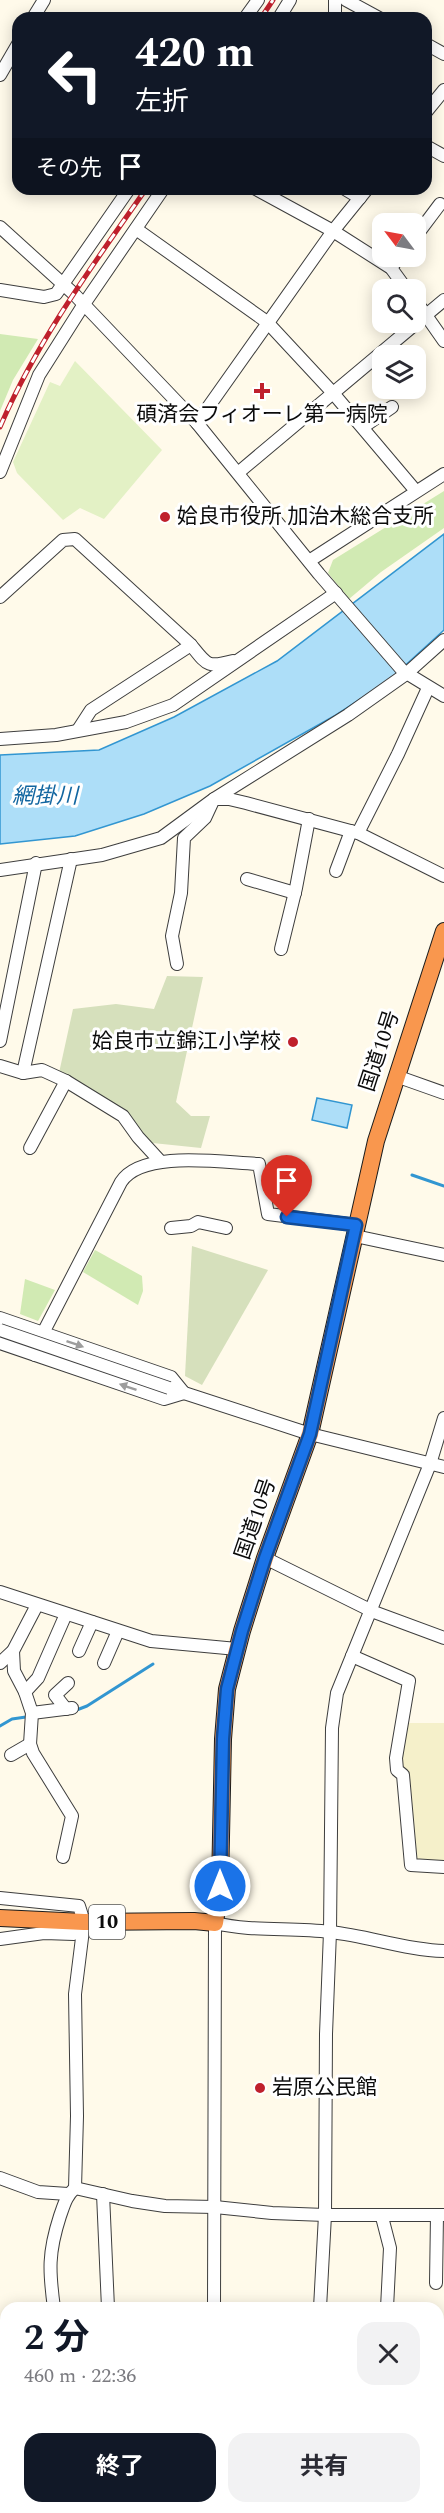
<!DOCTYPE html>
<html lang="ja">
<meta charset="utf-8">
<style>
body{margin:0;font-family:Spectral,"Noto Sans JP",serif;background:#f2f2f3;color:#2b2b33;height:100vh;display:flex;flex-direction:column;font-size:22px;white-space:nowrap}
*{box-sizing:border-box;margin:0}
p{font-size:20px;color:#7c7c81}
.icon{flex:none;width:33px;height:33px;fill:none;stroke:currentColor;stroke-width:2;stroke-linecap:round;stroke-linejoin:round}
.map{position:relative;flex:1;overflow:hidden}
.side{position:absolute;left:0px;top:2302px;width:444px;height:212px;display:flex;flex-direction:column;background:#fff;border-radius:18px 18px 0 0;box-shadow:0 3px 15px #0003}
.side>*{flex:none}
.banner{position:absolute;left:12px;top:12px;width:420px;height:183px;border-radius:18px;box-shadow:0 3px 15px #0003;background:#111827;color:#fff;overflow:hidden}
.needle{width:39px;rotate:302deg}
.fabs{position:absolute;left:372px;top:213px;display:grid;gap:12px}
.fabs a{display:grid;place-items:center;width:54px;height:54px;border-radius:12px;background:#fff;box-shadow:0 3px 15px #0003;font-size:30px}
.pin{position:absolute;display:grid;place-items:center;width:51px;height:51px;color:#fff;margin:-62px -26px;border-radius:50% 50% 50% 0;rotate:-45deg;box-shadow:0 0 6px #0007}
.pin .icon{rotate:45deg}
.me{position:absolute;width:66px;margin:-33px;rotate:0deg;stroke-linejoin:round;filter:drop-shadow(0 0 4px #0008)}
.turn{display:flex;align-items:center;gap:21px;height:126px;padding:0 24px;font-size:27px}
.turn .icon{width:78px;height:78px;stroke-width:2.5}
.turn b{display:block;font-size:42px;line-height:51px}
.then{display:flex;align-items:center;height:57px;padding:0 24px;background:#0003;gap:12px;font-size:22px}
.round{display:grid;place-items:center;flex:none;width:63px;height:63px;border-radius:18px;background:#f2f2f3}
.overview{display:flex;align-items:center;justify-content:space-between;height:102px;padding:0 24px}
h1{font-size:36px;font-weight:700;line-height:45px;color:#111827}
.action{display:flex;gap:12px;margin-top:auto;padding:12px 24px}
.action a{flex:1;height:69px;border-radius:18px;background:#111827;color:#fff;font-size:24px;font-weight:700;line-height:69px;text-align:center}
.action a+a{background:#f2f2f3;color:#2b2b33}
.map>svg:first-child{display:block}
.farmland{fill:#f5f0ca}
.green{fill:#d1eab3}
.cemetery{fill:#d6e0bc}
.pitch{fill:#e3f1c5}
.water{fill:#addef8;stroke:#3296d1;stroke-width:1.5}
.lines{fill:none;stroke-linecap:round;stroke-linejoin:round}
.stream{stroke:#3296d1;stroke-width:3}
.minor-casing{stroke:#3e3e3e;stroke-width:14}
.highway-casing{stroke:#1c1c1c;stroke-width:18}
.minor{stroke:#fff;stroke-width:12}
.highway{stroke:#f9974e;stroke-width:16}
.rail-casing{stroke:#bf202c;stroke-width:5}
.rail{stroke:#fff;stroke-width:3;stroke-dasharray:9;stroke-linecap:butt}
.minor-bridge-casing{stroke:#3e3e3e;stroke-width:14;stroke-linecap:butt}
.minor-bridge{stroke:#fff;stroke-width:12}
.oneway{fill:#9d9d9d}
.route-casing{stroke:#114b97;stroke-width:15}
.route{stroke:#1a73e8;stroke-width:10}
.poi-dot{fill:#bf202c;stroke:#fff;stroke-width:2}
.labels{text-anchor:middle;dominant-baseline:central;stroke-width:6;stroke-linejoin:round;paint-order:stroke}
.shield{fill:#fff;stroke:#545454;stroke-width:1.5}
.shield-label{font-size:20px;font-weight:bold;fill:#0b0b0b}
.poi-label{font-size:21px;fill:#0b0b0b;stroke:#fff;text-anchor:start}
.street-label{font-size:21px;fill:#0b0b0b;stroke:#fff}
.water-label{font-size:22px;font-style:italic;fill:#1266a0;stroke:#fff}
</style>
<div class="map">
<svg width="444" height="2513" viewBox="0 0 444 2513">
<rect width="100%" height="100%" fill="#fffaea"/>
<path class="farmland" d="M 401,1723 L 444,1723 L 444,1867 L 415,1866 L 402,1764 Z"/>
<g class="green">
<path d="M 0,334 L 38,339 L 13,380 L 0,411 Z"/>
<path d="M 444,491 L 444,528 L 381,572 L 349,599 L 328,573 L 333,560 Z"/>
<path d="M 95,1250 L 142,1276 L 143,1291 L 138,1305 L 83,1272 Z"/>
<path d="M 25,1279 L 55,1290 L 38,1321 L 20,1314 Z"/>
</g>
<g class="cemetery">
<path d="M 167,976 L 203,977 L 176,1102 L 191,1116 L 210,1116 L 201,1148 L 143,1142 L 129,1114 L 59,1073 L 73,1009 L 116,1004 L 154,1009 Z"/>
<path d="M 192,1246 L 268,1270 L 202,1385 L 185,1376 Z"/>
</g>
<path class="pitch" d="M 75,361 L 162,450 L 104,519 L 80,508 L 63,520 L 17,473 L 13,462 L 50,382 L 60,386 Z"/>
<g class="water">
<path d="M 444,534 L 444,630 L 388,681 L 336,715 L 210,786 L 144,814 L 75,836 L 0,844 L 0,755 L 99,750 L 174,717 L 277,661 Z"/>
<path d="M 317,1098 L 352,1105 L 347,1128 L 312,1120 Z"/>
</g>
<g class="lines">
<g class="stream">
<path d="M 412,1175 L 444,1186"/>
<path d="M 74,1711 L 87,1706 L 153,1664"/>
<path d="M 0,1726 L 12,1719 L 26,1717"/>
</g>
<defs>
<g id="minor">
<path d="M 335,0 L 335,18"/>
<path d="M 346,0 L 379,18"/>
<path d="M 33,18 L 44,0"/>
<path d="M 245,18 L 258,0"/>
<path d="M 279,18 L 290,0"/>
<path d="M 426,44 L 444,54"/>
<path d="M 0,75 L 18,44"/>
<path d="M 426,112 L 444,90"/>
<path d="M 426,146 L 444,156"/>
<path d="M 256,189 L 333,231 L 391,268 L 407,290"/>
<path d="M 345,189 L 360,198"/>
<path d="M 0,227 L 74,294 L 197,423 L 319,574 L 403,671 L 444,696"/>
<path d="M 136,229 L 267,322 L 333,393 L 415,490"/>
<path d="M 416,236 L 440,204"/>
<path d="M 391,268 L 400,256"/>
<path d="M 0,290 L 44,297 L 56,294 L 129,189"/>
<path d="M 416,301 L 444,341"/>
<path d="M 197,423 L 333,231 L 367,189"/>
<path d="M 363,427 L 392,407"/>
<path d="M 0,472 L 39,375 L 84,304 L 163,189"/>
<path d="M 239,472 L 444,300"/>
<path d="M 309,561 L 444,474"/>
<path d="M 0,597 L 63,540 L 75,539 L 191,645 C 207,665 207,668 233,661"/>
<path d="M 78,730 L 91,710 L 191,645"/>
<path d="M 0,739 L 56,735 L 126,722 L 173,705 L 336,593"/>
<path d="M 214,799 L 229,799 L 246,803 L 358,833 L 444,876"/>
<path d="M 358,833 L 398,754 L 428,688"/>
<path d="M 0,870 L 102,855 L 161,838 L 214,799 L 348,715 L 406,674 L 444,640"/>
<path d="M 336,871 L 351,831"/>
<path d="M 247,879 L 295,893"/>
<path d="M 281,949 L 296,888 L 309,819"/>
<path d="M 177,964 L 172,936 L 181,893 L 184,838 L 205,818 L 212,803"/>
<path d="M 0,1041 L 36,863"/>
<path d="M 0,1066 L 23,1073 L 42,1070 L 66,1081 L 123,1116 L 138,1137 L 160,1161"/>
<path d="M 23,1073 L 71,859"/>
<path d="M 396,1076 L 444,1093"/>
<path d="M 30,1148 L 66,1081"/>
<path d="M 171,1228 L 191,1226 L 198,1222 L 226,1228"/>
<path d="M 355,1236 L 444,1255"/>
<path d="M 0,1318 L 171,1377 L 184,1393 L 164,1399 L 0,1343"/>
<path d="M 35,1355 L 43,1333 L 121,1182 C 142,1149 225,1163 259,1164 L 268,1214 L 356,1225"/>
<path d="M 178,1391 L 310,1434 L 444,1467"/>
<path d="M 265,1558 L 374,1612 L 444,1638"/>
<path d="M 0,1592 L 151,1641 L 237,1649"/>
<path d="M 13,1651 L 14,1671 L 25,1692 L 32,1713 L 30,1744 L 33,1753 L 72,1816 L 63,1857"/>
<path d="M 79,1651 L 92,1622"/>
<path d="M 352,1656 L 409,1681 L 396,1758 L 397,1770 L 403,1775 L 411,1865 L 444,1867"/>
<path d="M 0,1663 L 13,1651 L 37,1605"/>
<path d="M 104,1663 L 118,1631"/>
<path d="M 25,1692 L 38,1678 L 66,1614"/>
<path d="M 66,1709 L 55,1695 L 68,1683"/>
<path d="M 32,1713 L 72,1708"/>
<path d="M 11,1755 L 30,1744"/>
<path d="M 0,1898 L 79,1906 L 84,1922 L 74,1934 L 44,1933 L 0,1939"/>
<path d="M 0,2178 L 38,2192 L 68,2194"/>
<path d="M 75,2188 L 132,2201 L 165,2206 L 215,2207 L 272,2213 L 325,2215 L 444,2215"/>
<path d="M 103,2194 L 108,2308"/>
<path d="M 382,2217 L 390,2248 L 387,2308"/>
<path d="M 436,2283 L 437,2215"/>
<path d="M 54,2308 C 49,2271 48,2253 60,2216 C 64,2205 66,2196 75,2188 L 77,2116 L 75,1994 L 84,1922"/>
<path d="M 214,2308 L 215,1923 C 253,1932 292,1927 330,1932 C 369,1936 405,1950 444,1951"/>
<path d="M 320,2308 L 325,2215 L 326,2034 L 330,1932 L 332,1728 L 337,1693 L 430,1464 L 444,1418"/>
<path d="M 438,2485 L 444,2485"/>
<path d="M 106,2508 L 107,2513"/>
<path d="M 323,2508 L 323,2513"/>
<path d="M 64,2513 L 97,2508"/>
<path d="M 211,2513 L 211,2508"/>
</g>
<path id="highway" d="M 0,1918 L 84,1922 L 194,1921 L 215,1923 L 220,1886 L 223,1739 L 227,1689 L 242,1631 L 265,1558 L 310,1434 L 376,1141 L 444,931"/>
</defs>
<use href="#minor" class="minor-casing"/>
<use href="#highway" class="highway-casing"/>
<use href="#minor" class="minor"/>
<use href="#highway" class="highway"/>
<defs>
<g id="rail">
<path d="M 261,18 L 273,0"/>
<path d="M 0,427 C 37,341 92,266 146,189"/>
</g>
</defs>
<use href="#rail" class="rail-casing"/>
<use href="#rail" class="rail"/>
<defs>
<path id="minor-bridge" d="M 0,1330 L 169,1388"/>
</defs>
<use href="#minor-bridge" class="minor-bridge-casing"/>
<use href="#minor-bridge" class="minor-bridge"/>
</g>
<defs><path id="oneway-solid" d="M-6-.8H1V-3.2L6.5 0L1 3.2V.8H-6Z" transform="scale(1.5)"/></defs>
<g class="oneway">
<use href="#oneway-solid" transform="translate(75 1344) rotate(19)"/>
<use href="#oneway-solid" transform="translate(128 1387) rotate(-161)"/>
</g>
<g class="lines">
<defs>
<path id="route" d="M 220,1886 L 223,1739 L 227,1689 L 242,1631 L 265,1558 L 310,1434 L 356,1225 L 287,1217"/>
</defs>
<use href="#route" class="route-casing"/>
<use href="#route" class="route"/>
</g>
<g class="poi-dot">
<path d="M259 382h6v6h6v6h-6v6h-6v-6h-6v-6h6z"/>
<circle cx="165" cy="517" r="6"/>
<circle cx="293" cy="1042" r="6"/>
<circle cx="260" cy="2088" r="6"/>
</g>
<g class="labels">
<rect class="shield" x="89" y="1905" width="36" height="34" rx="4.5"/>
<g class="shield-label">
<text x="107" y="1922">10</text>
</g>
<g class="poi-label">
<text x="262" y="415" text-anchor="middle">碩済会フィオーレ第一病院</text>
<text x="177" y="517">姶良市役所 加治木総合支所</text>
<text x="281" y="1042" text-anchor="end">姶良市立錦江小学校</text>
<text x="272" y="2088">岩原公民館</text>
</g>
<g class="street-label">
<text transform="translate(380 1051) rotate(-72)">国道10号</text>
<text transform="translate(256 1519) rotate(-71)">国道10号</text>
</g>
<g class="water-label">
<text x="45" y="796">網掛川</text>
</g>
</g>
</svg>
<div class="fabs">
<a><svg class="needle" viewBox="-14 -14 28 28"><path d="M0-13l5 13h-10z" fill="#e53935"/><path d="M0 13l5-13h-10z" fill="#7c7c81"/></svg></a>
<a><svg class="icon" aria-label="search" viewBox="0 0 24 24"><circle cx="10" cy="10" r="6"/><path d="M15 15l6 6"/></svg></a>
<a><svg class="icon" aria-label="layers" viewBox="0 0 24 24"><path d="M12 4l9 5-9 5-9-5zM3 14l9 5 9-5"/></svg></a>
</div>
<div class="pin" style="left:287px;top:1217px;background:#d93025"><svg class="icon" aria-label="arrive" viewBox="0 0 24 24"><path d="M6 21V4h12l-3 4 3 4H6"/></svg></div>
<svg class="me" style="left:220px;top:1886px" viewBox="-20 -20 40 40"><circle r="17" fill="#1a73e8" stroke="#fff" stroke-width="3"/><path d="M0-11L8 9 0 5-8 9z" fill="#fff"/></svg>
<div class="banner">
<div class="turn"><svg class="icon" aria-label="left" viewBox="0 0 24 24"><path d="M17 20v-9H6M10 6l-5 5 5 5"/></svg><div><b>420 m</b>左折</div></div>
<div class="then">その先<svg class="icon" aria-label="arrive" viewBox="0 0 24 24"><path d="M6 21V4h12l-3 4 3 4H6"/></svg></div>
</div>
<section class="side">
<div class="overview"><div><h1>2 分</h1><p>460 m · 22:36</p></div><a class="round"><svg class="icon" aria-label="close" viewBox="0 0 24 24"><path d="M6 6l12 12M18 6L6 18"/></svg></a></div>
<div class="action"><a>終了</a><a>共有</a></div>
</section>
</div>
